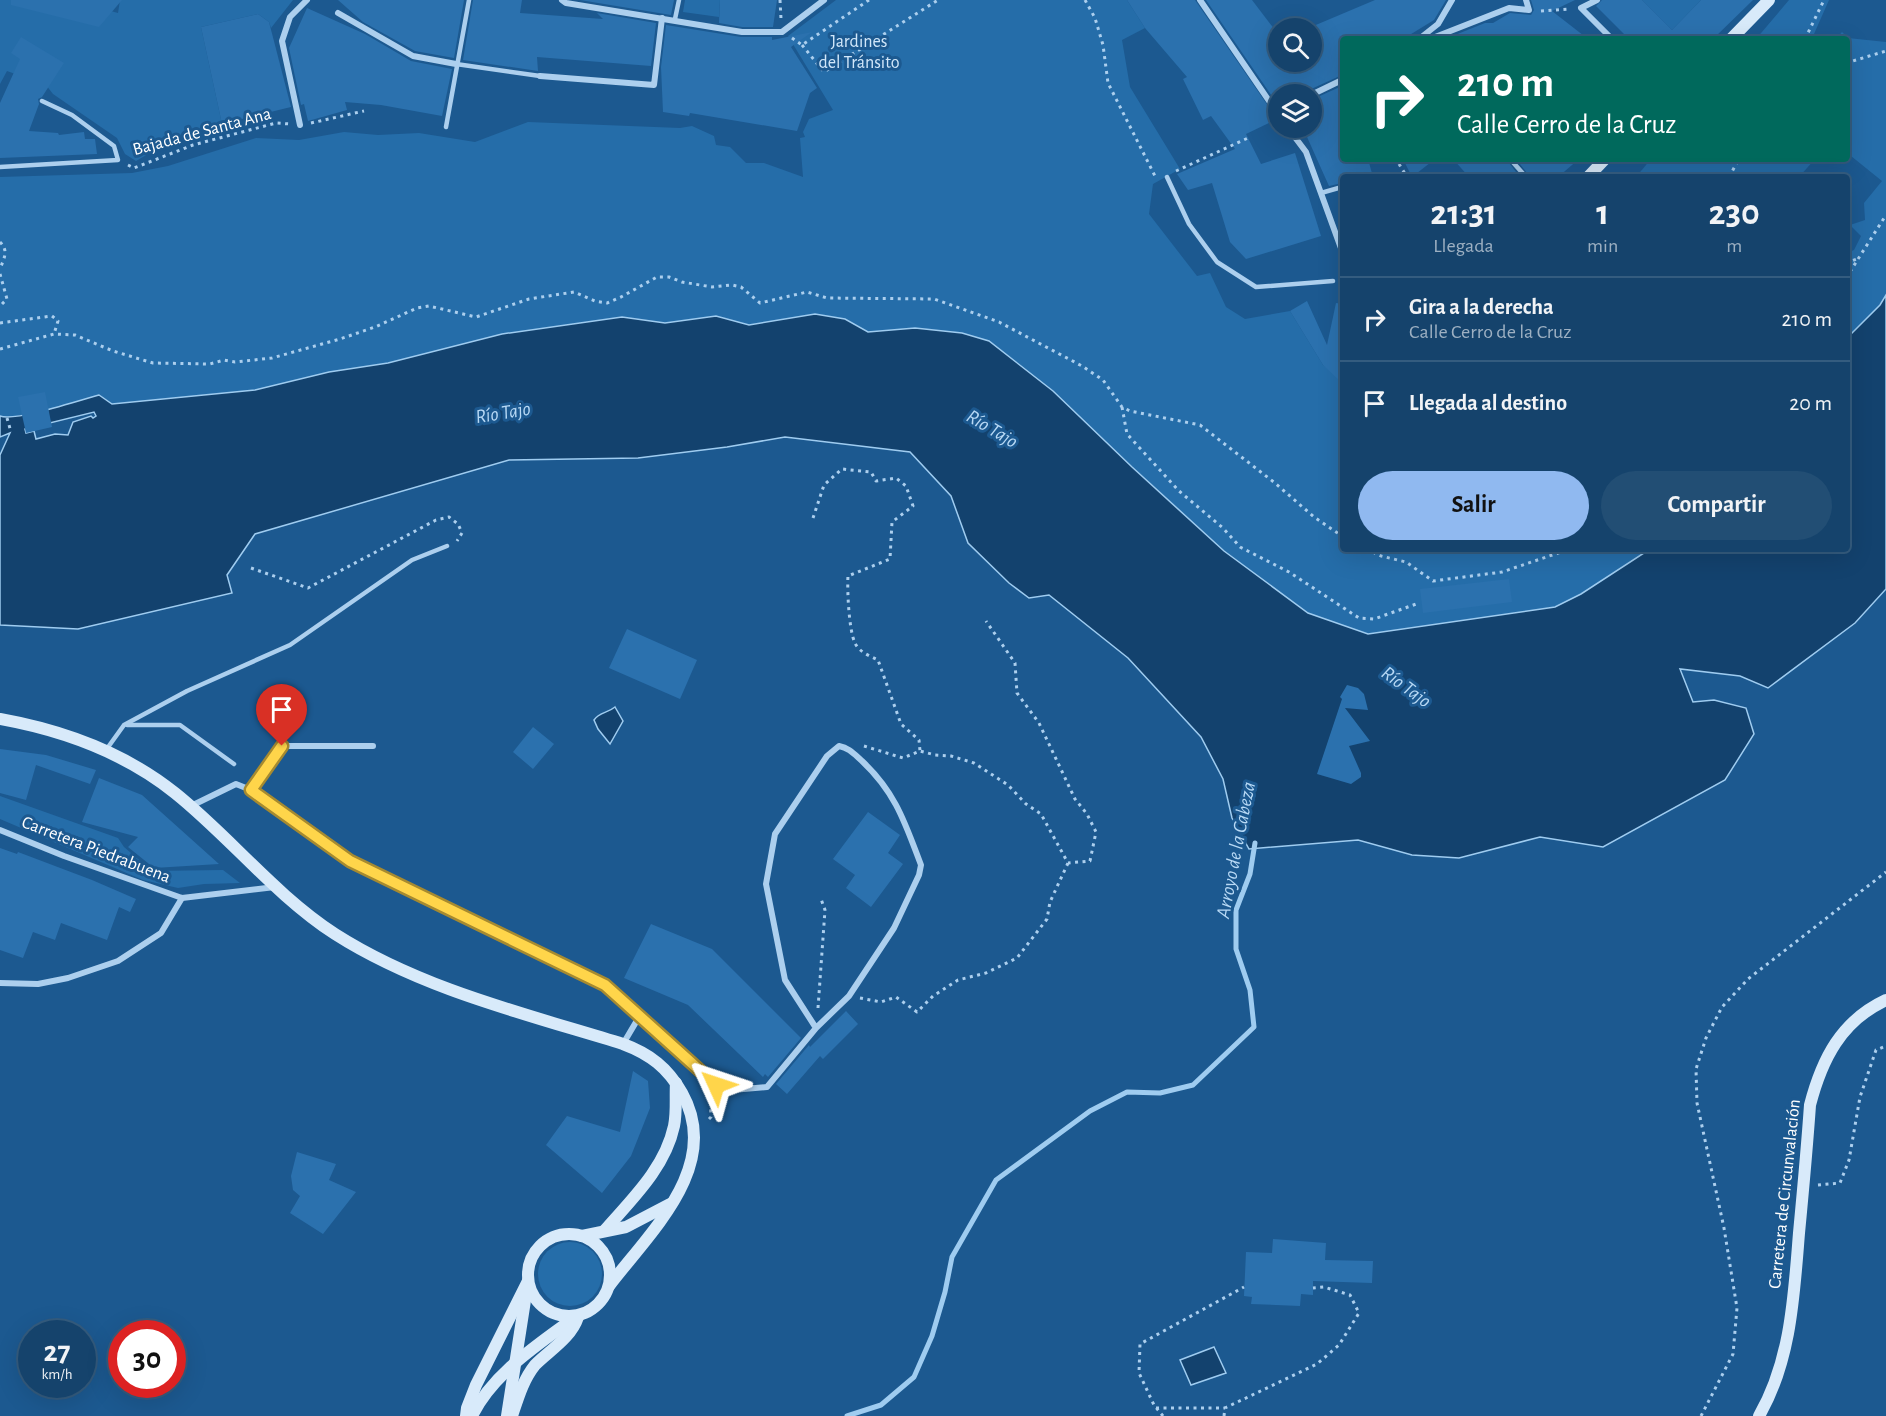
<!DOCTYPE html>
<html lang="es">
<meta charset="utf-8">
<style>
body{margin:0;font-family:"Alegreya Sans",sans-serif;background:#224e74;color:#f1f3f6;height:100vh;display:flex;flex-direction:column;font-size:22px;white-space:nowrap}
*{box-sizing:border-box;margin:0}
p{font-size:20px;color:#9db0c2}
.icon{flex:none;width:33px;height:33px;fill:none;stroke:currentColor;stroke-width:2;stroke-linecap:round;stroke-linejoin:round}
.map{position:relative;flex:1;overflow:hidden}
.sheet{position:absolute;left:1340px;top:174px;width:510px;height:378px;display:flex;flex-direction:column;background:#15436c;border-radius:6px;box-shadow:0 6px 24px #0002,0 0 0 2px #345c7f}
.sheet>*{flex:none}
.top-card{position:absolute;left:1340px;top:36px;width:510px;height:126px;border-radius:6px;box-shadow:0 6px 24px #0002,0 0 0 2px #345c7f;background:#00695c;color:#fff;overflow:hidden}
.tools{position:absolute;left:1268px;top:18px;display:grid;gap:12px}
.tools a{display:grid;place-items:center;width:54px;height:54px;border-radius:50%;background:#15436c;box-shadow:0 6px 24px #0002,0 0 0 2px #345c7f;font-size:30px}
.speed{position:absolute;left:18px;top:1320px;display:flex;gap:12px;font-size:30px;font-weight:700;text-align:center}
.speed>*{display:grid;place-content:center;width:78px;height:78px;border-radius:50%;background:#15436c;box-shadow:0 6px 24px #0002,0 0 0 2px #345c7f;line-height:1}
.speed small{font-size:15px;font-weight:400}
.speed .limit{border:9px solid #d22;background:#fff;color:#111}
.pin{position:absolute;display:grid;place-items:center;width:51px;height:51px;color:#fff;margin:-62px -26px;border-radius:50% 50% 50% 0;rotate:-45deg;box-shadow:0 0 6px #0007}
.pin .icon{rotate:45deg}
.me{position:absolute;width:66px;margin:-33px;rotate:312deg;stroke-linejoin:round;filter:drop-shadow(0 0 4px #0008)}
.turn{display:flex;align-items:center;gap:21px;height:126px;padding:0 18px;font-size:27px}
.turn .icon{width:78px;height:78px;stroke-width:2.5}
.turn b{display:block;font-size:42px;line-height:51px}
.eta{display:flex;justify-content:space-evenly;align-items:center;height:102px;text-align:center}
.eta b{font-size:36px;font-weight:700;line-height:42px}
.button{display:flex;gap:12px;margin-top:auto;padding:12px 18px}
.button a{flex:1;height:69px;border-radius:36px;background:#90b9f0;color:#111;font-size:24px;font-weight:700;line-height:69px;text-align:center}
.button a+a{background:#224e74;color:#f1f3f6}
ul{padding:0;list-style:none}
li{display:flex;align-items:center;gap:18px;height:84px;padding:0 18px;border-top:2px solid #345c7f}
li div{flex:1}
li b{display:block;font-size:22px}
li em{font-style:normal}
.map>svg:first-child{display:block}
.green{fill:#256da9}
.water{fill:#13426e;stroke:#9fccf0;stroke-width:1.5;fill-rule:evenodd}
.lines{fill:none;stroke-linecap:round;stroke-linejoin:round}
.stream{stroke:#9fccf0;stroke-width:5}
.building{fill:#2b71ae}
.path{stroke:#accfee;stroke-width:3;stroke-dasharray:3 4.5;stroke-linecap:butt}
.lane{stroke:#accfee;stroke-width:4.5}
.street{stroke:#accfee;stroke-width:6}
.secondary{stroke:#d8eafa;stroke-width:12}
.route-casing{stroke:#a68a30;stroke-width:15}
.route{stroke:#ffd54a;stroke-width:10}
.labels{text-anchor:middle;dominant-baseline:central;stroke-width:6;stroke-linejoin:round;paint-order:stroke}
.park-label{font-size:18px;fill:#d1e7fa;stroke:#1c5990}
.street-label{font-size:18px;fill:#fff;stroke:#1c5990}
.water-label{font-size:20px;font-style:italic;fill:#b8d9f5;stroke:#1c5990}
</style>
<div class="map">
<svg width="1886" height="1416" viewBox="0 0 1886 1416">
<rect width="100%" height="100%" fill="#1c5990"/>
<g class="green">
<path d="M 0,0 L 71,0 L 118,13 L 120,0 L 293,0 L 271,28 L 269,22 L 258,14 L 201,27 L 222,124 L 174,139 L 136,161 L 125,154 L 117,138 L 53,94 L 46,85 L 7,71 L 0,84 Z"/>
<path d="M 685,0 L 720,0 L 719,17 L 683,12 Z"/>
<path d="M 836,0 L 1127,0 L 1145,28 L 1122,40 L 1130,87 L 1180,169 L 1153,184 L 1149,214 L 1197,276 L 1210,273 L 1226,307 L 1245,319 L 1290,311 L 1323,365 L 1342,378 L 1342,549 L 1650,549 L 1581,594 L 1555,607 L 1368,634 L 1308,613 L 1224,551 L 1132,467 L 1053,391 L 962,333 L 915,328 L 868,332 L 845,319 L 815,314 L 749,325 L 716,316 L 665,323 L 622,317 L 502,334 L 388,363 L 329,372 L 255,390 L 112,404 L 99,395 C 81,400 13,422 0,416 L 0,177 L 132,173 L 168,166 L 256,138 L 299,140 L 344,132 L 378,135 L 419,133 L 475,142 L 528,122 L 680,128 L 692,126 L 714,136 L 716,145 L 730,147 L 746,163 L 764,163 L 803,177 L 800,138 L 805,137 L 803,132 L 809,119 L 833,110 L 788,36 Z"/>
<path d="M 1642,0 L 1701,0 L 1672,30 Z"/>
<path d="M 1789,0 L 1829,0 L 1814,34 L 1824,39 L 1756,39 Z"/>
<path d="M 1842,32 L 1848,38 L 1886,42 L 1886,295 L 1880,305 L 1847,338 L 1847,253 L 1854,250 L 1861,236 L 1850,225 L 1865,220 L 1864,203 L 1882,181 L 1851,156 L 1847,159 L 1846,39 L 1836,39 Z"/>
<path d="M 1651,159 L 1815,159 L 1799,177 L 1636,177 Z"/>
<path d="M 0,796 L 118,838 L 124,847 L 152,871 L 223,870 L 240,883 L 204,884 L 178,888 L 143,880 L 0,819 Z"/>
<circle cx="570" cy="1274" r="32"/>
</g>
<g class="water">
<path d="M 1886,295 L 1886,589 L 1855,623 L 1768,688 L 1740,676 L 1680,669 L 1693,702 L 1714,700 L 1746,708 L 1754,734 L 1725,780 L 1603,847 L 1540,837 L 1459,858 L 1412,855 L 1358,840 L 1249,849 L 1232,818 L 1223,779 L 1201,737 L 1128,658 L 1049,595 L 1029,598 L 1009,583 L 968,543 L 951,496 L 910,452 L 785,437 L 727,447 L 638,458 L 509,460 L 255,534 L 227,575 L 232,593 L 78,629 L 0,625 L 0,455 L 10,433 L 0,437 L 0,416 C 14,422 81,400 99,395 L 112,404 L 255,390 L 329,372 L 388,363 L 502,334 L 622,317 L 665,323 L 716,316 L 749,325 L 815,314 L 845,319 L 868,332 L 915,328 L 962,333 L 989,341 L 1053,391 L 1132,467 L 1224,551 L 1308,613 L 1368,634 L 1555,607 L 1581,594 L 1650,549 L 1846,549 L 1847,338 L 1880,305 ZM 94,412 L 96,416 L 93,418 L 91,416 L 73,422 L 68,435 L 55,434 L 36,439 L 34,431 L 26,433 L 25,429 Z"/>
<path d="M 615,707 L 623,721 L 610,744 L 598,729 L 594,720 C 599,712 608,713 615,707 Z"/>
<path d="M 1214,1347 L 1226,1373 L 1191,1385 L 1180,1360 Z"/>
</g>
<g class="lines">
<path class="stream" d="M 847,1416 L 881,1405 L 914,1377 L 932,1336 L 945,1292 L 952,1257 L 996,1180 L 1090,1111 L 1127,1092 L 1160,1093 L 1193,1085 L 1254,1027 L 1250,990 L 1236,949 L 1236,910 L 1250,874 L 1255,843"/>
</g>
<g class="building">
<path d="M 11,0 L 122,0 L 99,27 L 11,5 Z"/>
<path d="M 338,0 L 464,0 L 454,58 L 415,51 L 363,22 Z"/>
<path d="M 473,0 L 522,0 L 520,13 L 603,19 L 597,13 L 656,23 L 651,66 L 537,57 L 538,71 L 463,60 Z"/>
<path d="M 580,0 L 674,0 L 671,15 Z"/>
<path d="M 720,0 L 777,0 L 773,27 L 742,27 L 719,23 Z"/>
<path d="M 1127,0 L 1195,0 L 1277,119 L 1246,134 L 1261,164 L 1295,153 L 1321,236 L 1246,259 L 1230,242 L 1212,183 L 1188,190 L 1177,174 L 1235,149 L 1211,116 L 1203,120 L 1183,79 L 1187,77 L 1145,28 Z"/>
<path d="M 1206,0 L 1252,0 L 1278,34 L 1278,62 L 1311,62 L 1311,27 L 1375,0 L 1446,0 L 1434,20 L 1403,39 L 1342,39 L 1342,75 L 1309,90 L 1306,94 L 1278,94 L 1278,105 Z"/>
<path d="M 1531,0 L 1575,0 L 1552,11 L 1588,39 L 1445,39 L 1485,23 L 1493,23 L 1510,13 L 1531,15 L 1534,10 Z"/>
<path d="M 1602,0 L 1642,0 L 1672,30 L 1701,0 L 1753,0 L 1713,39 L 1629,39 L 1596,6 Z"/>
<path d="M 307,8 L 365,34 L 411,61 L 452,69 L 442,116 L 381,105 L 345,102 L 347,110 L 308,121 L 304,104 L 301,105 L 289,48 Z"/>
<path d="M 258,14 L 269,22 L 291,107 L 222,124 L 201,27 Z"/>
<path d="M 666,25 L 741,37 L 772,37 L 772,40 L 812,32 L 791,47 L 817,88 L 810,93 L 797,131 L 690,113 L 689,116 L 663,112 L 661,67 Z"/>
<path d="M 21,37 L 64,63 L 42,97 L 38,99 L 39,104 L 29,131 L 58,133 L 59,135 L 84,132 L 85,139 L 95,139 L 97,154 L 0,158 L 0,103 L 20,59 L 11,53 Z"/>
<path d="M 1342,86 L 1342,159 L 1368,159 L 1373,177 L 1342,177 L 1342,183 L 1329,186 L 1303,128 L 1311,128 L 1311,100 Z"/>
<path d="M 1403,159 L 1435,159 L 1412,177 Z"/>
<path d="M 1453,159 L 1506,159 L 1520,177 L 1469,177 Z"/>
<path d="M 1516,159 L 1579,159 L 1558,177 L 1530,177 Z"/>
<path d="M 1307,301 L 1327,345 L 1336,303 L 1342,304 L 1342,383 L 1323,365 L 1290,311 Z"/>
<path d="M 45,392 L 52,427 L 26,433 L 18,397 Z"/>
<path d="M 1509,579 L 1512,602 L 1423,613 L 1420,589 Z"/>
<path d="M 627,629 L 697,660 L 680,699 L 609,668 Z"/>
<path d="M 1347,685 L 1358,688 L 1364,694 L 1368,710 L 1345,708 L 1370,741 L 1349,746 L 1361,773 L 1361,777 L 1351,784 L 1317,774 L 1342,699 L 1340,697 Z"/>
<path d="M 533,727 L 554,744 L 533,769 L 513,752 Z"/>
<path d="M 0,749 L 46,755 L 96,770 L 90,784 L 36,765 L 26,800 L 0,793 Z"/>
<path d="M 99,778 L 142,795 L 219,864 L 154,868 L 128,847 L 138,837 L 82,822 Z"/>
<path d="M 868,812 L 900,835 L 888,853 L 903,864 L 871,907 L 846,888 L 855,875 L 833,859 Z"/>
<path d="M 0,848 L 17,854 L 18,852 L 92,880 L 136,899 L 130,912 L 119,907 L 107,940 L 61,923 L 55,940 L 33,932 L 23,958 L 0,950 Z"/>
<path d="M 651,924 L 712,949 L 801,1038 L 768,1077 L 765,1074 L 763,1077 L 688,1005 L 624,978 Z"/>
<path d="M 846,1011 L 858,1024 L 823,1059 L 820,1056 L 787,1094 L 776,1084 L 809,1045 L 810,1047 Z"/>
<path d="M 633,1071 L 648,1081 L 650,1108 L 631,1156 L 602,1193 L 546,1145 L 567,1116 L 620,1132 Z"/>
<path d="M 297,1152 L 336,1164 L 329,1180 L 356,1192 L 323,1234 L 290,1213 L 300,1196 L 293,1190 L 291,1176 Z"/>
<path d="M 1273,1239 L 1326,1243 L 1325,1260 L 1373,1261 L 1372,1283 L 1313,1281 L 1313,1295 L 1301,1294 L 1300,1306 L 1251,1304 L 1252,1297 L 1244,1296 L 1246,1252 L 1272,1253 Z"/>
</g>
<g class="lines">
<g class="path">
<path d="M 780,0 L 781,19"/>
<path d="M 1085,0 L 1095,18 L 1103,45 L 1108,83 L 1156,178"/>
<path d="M 1541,11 L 1570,9"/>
<path d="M 792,38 L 802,45 L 869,0"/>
<path d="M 1805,39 L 1824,0"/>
<path d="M 802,45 L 824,72 L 938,0"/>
<path d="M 1846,63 L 1886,51"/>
<path d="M 311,123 L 364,111"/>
<path d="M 1399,164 L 1407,177"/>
<path d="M 128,165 L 134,168 L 193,145 L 276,123 L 290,124"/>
<path d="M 1176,171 L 1248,138"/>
<path d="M 1729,177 L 1739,159"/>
<path d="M 0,242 C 9,251 4,258 0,269"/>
<path d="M 1846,263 L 1857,259"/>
<path d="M 0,274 L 7,299 L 0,306"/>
<path d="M 1846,278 L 1886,215"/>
<path d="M 0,323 L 52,316 L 58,321 L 54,334"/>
<path d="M 0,349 L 54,334 L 75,335 L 113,351 L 153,363 L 210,364 L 224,360 L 235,362 L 272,358 L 340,339 L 375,327 L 417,308 L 429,306 L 476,317 L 529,299 L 574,292 L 595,301 L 607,303 L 621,297 L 657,277 L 669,277 L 682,282 L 712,287 L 732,285 L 741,287 L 760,303 L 807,292 L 827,298 L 934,299 L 999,322 L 1082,366 L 1103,380 L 1122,407 L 1130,411 L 1200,425 L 1275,483 L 1314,517 L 1342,536"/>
<path d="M 1122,407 L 1127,434 L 1179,491 L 1223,528 L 1240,547 L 1289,572 L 1359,618 L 1374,619 L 1419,603"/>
<path d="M 7,418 L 11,432"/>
<path d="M 813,518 L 824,485 L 842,469 L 871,472 L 876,481 L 896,478 L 906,486 L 913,506 L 892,522 L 890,559 L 848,576 C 847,590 849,631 855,643 C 859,652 870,656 878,660 L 901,724 L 919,740 L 920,751"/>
<path d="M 1366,549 L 1381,556 L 1406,562 L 1433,581 L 1502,572 L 1570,549"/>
<path d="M 251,568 L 308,588 L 436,520 L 449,517 L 458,524 L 462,533 L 457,541"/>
<path d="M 864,746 L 903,758 L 920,751 L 935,755 L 951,756 L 974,763 L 1008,785 L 1026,804 L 1041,814 L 1068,863 L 1090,861 L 1096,832 L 1087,814 L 1075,799 L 1039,723 L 1017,693 L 1015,663 L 986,621"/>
<path d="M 860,998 L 881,1002 L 896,997 L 917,1012 L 933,996 L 958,980 L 986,973 L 1017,958 L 1047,919 L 1050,902 L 1068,863"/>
<path d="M 818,1008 L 825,910 L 821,899"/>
<path d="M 709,1119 L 711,1117 L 710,1093"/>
<path d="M 1818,1185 L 1840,1183 L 1849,1160 L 1860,1097 L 1876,1050 L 1886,1046"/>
<path d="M 1156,1408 L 1225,1408"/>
<path d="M 1163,1416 L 1154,1405 L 1139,1373 L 1140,1344 L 1244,1287"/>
<path d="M 1224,1416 L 1225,1408 L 1317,1364 L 1339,1345 L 1359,1313 L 1350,1295 L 1324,1287 L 1313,1288"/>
<path d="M 1701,1416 L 1733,1354 L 1737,1308 L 1724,1228 L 1697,1103 L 1696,1069 L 1706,1038 L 1722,1007 L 1748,979 L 1886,872"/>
</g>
<g class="lane">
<path d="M 675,19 L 679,0"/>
<path d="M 456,64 L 540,76"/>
<path d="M 446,127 L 469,0"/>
<path d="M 1510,159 L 1526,177"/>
<path d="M 0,167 L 118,160 L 114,146 L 72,115 L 42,101"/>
<path d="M 1167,177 L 1189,224 L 1217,262 L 1256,287 L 1333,281"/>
<path d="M 1321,193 L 1342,187"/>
<path d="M 127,725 L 180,725 L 234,764"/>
<path d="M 106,750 L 124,725 L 187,691 L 290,645 L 412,560 L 447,546"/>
</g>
<g class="street">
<path d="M 562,0 L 566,3 L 742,32 L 782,32 L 824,0"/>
<path d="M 1200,0 L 1278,114"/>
<path d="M 1597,0 L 1581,8 L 1612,39"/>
<path d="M 338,13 L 413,56 L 456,64"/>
<path d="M 1419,39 L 1438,24 L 1452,0"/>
<path d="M 1430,39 L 1509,8 L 1529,10 L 1526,0"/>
<path d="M 540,76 L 654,85 L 662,18"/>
<path d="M 1311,95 L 1342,80"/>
<path d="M 300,125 L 282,41 L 290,17 L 307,0"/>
<path d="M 1288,128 L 1306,152 L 1342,251"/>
<path d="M 251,790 L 282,746 L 373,746"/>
<path d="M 191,806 L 236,784 L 251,790 L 350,861 L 605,985 L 716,1085 L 732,1090 L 767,1087 L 816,1028 L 849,996 L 894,928 L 919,875 L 921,865 C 905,823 896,793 862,761 C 854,754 849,748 839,746 L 827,756 L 775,834 L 766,884 L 785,980 L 816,1028"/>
<path d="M 0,830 L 64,856 L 182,898 L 275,887"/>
<path d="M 0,983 L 38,984 L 68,978 L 118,961 L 161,933 L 182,898"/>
<path d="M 623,1044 L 639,1017"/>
</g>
<g class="secondary">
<path d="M 1731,39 L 1769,0"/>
<path d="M 1588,177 L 1605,159"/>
<path d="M 0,719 C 61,730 125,753 175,793 C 230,837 275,895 335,934 C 421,989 526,1014 623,1044 C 650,1054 668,1068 682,1093 C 723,1166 650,1232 609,1286"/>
<path d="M 605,1230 C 632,1199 665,1168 674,1126 C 677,1112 675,1097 676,1083"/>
<circle cx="569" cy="1275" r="41"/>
<path d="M 582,1236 L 626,1227 L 670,1204"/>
<path d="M 466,1416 L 467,1408 L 476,1385 L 528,1281"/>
<path d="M 472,1416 C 493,1373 539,1344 577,1316"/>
<path d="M 507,1416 L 526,1294"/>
<path d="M 512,1416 C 518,1398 523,1380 535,1365 C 550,1350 571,1338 578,1317"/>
<path d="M 1759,1416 C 1791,1361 1794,1295 1799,1233 C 1803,1191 1807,1148 1810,1105 C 1822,1059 1841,1021 1886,1000"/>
</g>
</g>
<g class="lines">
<defs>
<path id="route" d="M 282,746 L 251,790 L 350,861 L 605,985 L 716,1085"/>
</defs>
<use href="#route" class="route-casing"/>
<use href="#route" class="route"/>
</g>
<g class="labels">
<g class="park-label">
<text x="859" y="42">Jardines<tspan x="859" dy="21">del Tránsito</tspan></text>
</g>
<g class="street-label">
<text transform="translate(202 132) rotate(-15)">Bajada de Santa Ana</text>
<text transform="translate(96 850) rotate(21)">Carretera Piedrabuena</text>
<text transform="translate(1785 1194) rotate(-84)">Carretera de Circunvalación</text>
</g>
<g class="water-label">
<text transform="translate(503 413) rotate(-9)">Río Tajo</text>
<text transform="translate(992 429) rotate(31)">Río Tajo</text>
<text transform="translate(1406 687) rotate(36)">Río Tajo</text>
<text transform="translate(1236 850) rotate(-79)">Arroyo de la Cabeza</text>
</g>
</g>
</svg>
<div class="tools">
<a><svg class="icon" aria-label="search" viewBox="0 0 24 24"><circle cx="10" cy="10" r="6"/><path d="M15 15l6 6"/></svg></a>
<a><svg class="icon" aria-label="layers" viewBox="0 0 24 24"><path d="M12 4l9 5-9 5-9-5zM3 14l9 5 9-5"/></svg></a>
</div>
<div class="speed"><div>27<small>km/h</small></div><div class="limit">30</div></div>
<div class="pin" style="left:282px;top:746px;background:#d93025"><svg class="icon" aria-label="arrive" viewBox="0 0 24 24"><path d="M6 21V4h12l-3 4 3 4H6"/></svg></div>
<svg class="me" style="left:716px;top:1085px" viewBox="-20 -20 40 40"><path d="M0-17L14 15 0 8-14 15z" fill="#ffd54a" stroke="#fff" stroke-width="4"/></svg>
<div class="top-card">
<div class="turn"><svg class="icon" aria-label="right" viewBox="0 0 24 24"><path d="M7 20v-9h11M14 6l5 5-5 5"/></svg><div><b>210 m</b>Calle Cerro de la Cruz</div></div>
</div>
<section class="sheet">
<div class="eta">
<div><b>21:31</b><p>Llegada</p></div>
<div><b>1</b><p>min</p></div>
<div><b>230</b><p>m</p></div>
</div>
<ul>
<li><svg class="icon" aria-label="right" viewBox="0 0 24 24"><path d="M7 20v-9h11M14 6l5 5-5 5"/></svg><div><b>Gira a la derecha</b><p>Calle Cerro de la Cruz</p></div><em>210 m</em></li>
<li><svg class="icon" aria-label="arrive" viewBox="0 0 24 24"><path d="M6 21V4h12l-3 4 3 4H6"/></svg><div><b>Llegada al destino</b></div><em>20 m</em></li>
</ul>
<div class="button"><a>Salir</a><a>Compartir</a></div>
</section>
</div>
